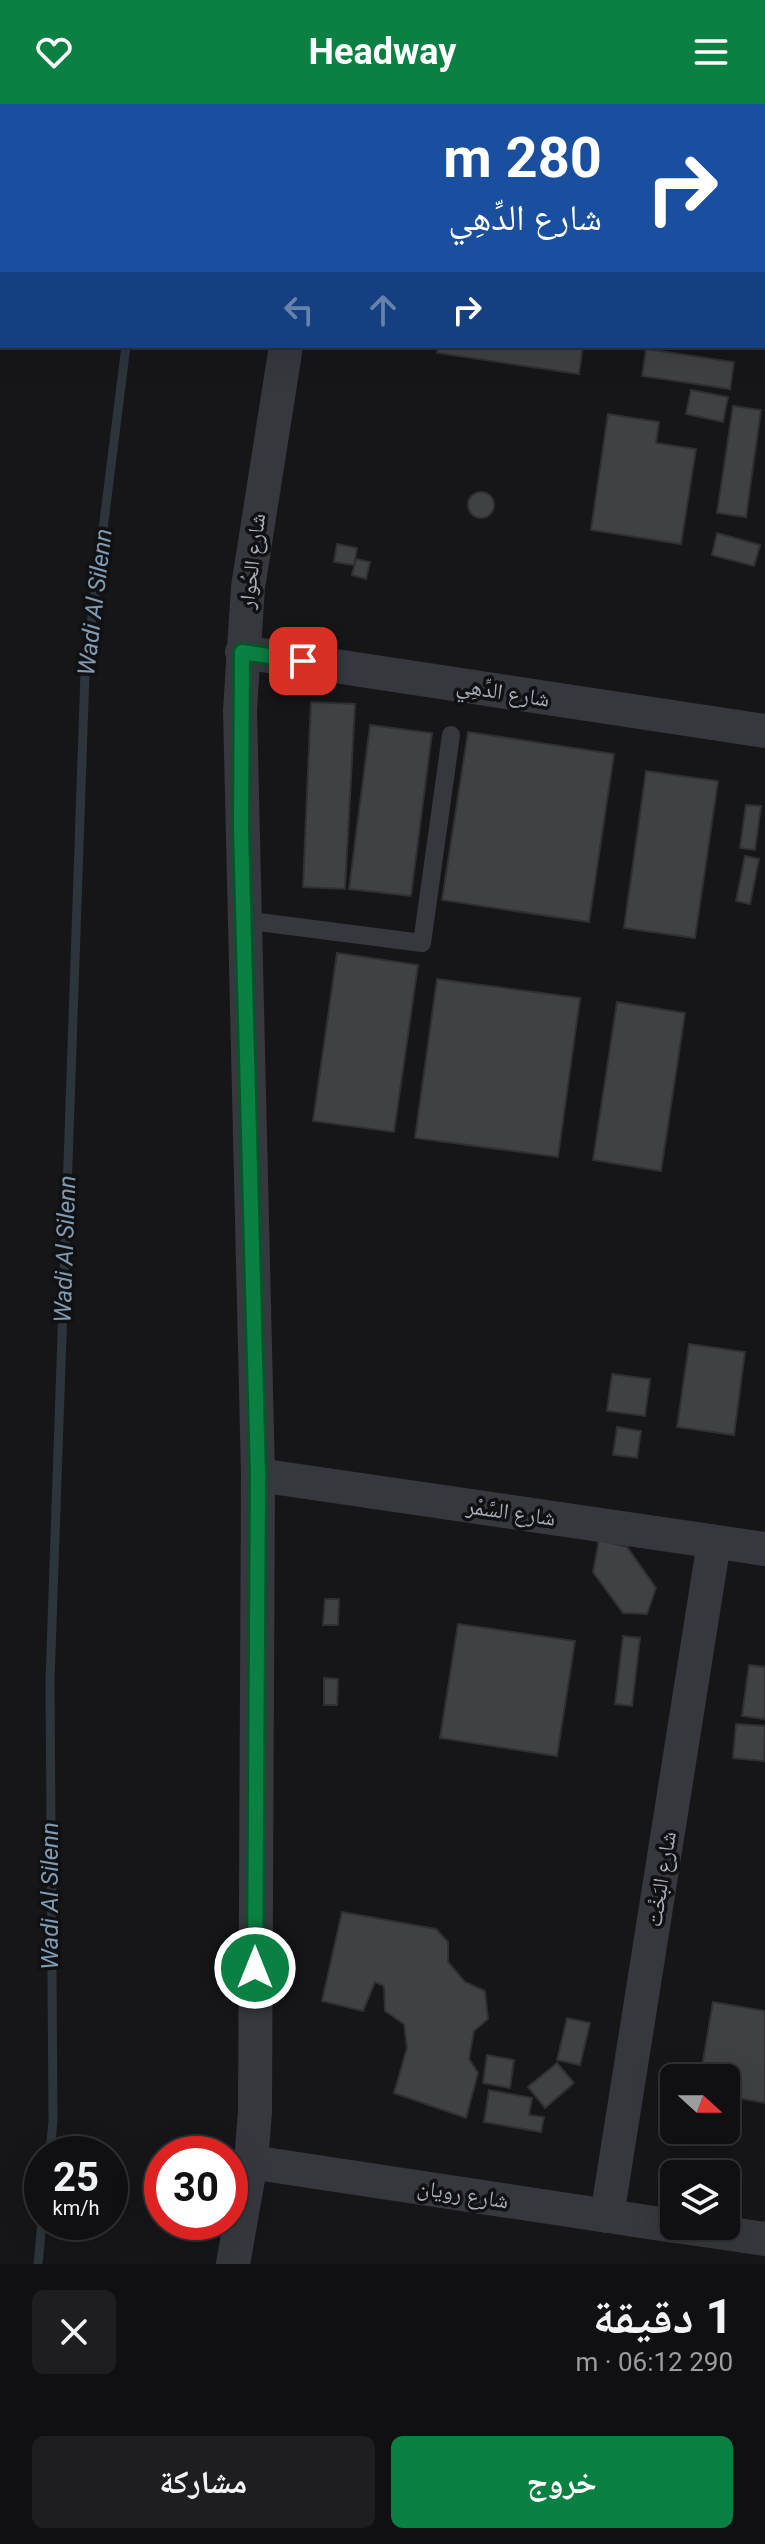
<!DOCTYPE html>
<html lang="ar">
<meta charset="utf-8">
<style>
body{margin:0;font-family:Roboto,"Noto Naskh Arabic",sans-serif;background:#1e1e20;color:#f1f3f6;direction:rtl;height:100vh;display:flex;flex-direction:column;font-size:30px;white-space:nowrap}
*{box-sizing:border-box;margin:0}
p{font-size:26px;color:#9c9d9f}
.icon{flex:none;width:44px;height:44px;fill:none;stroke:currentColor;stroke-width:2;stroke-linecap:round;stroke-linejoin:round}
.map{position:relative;height:2160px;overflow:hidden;direction:ltr}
.panel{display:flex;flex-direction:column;background:#101012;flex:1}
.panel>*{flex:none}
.hud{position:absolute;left:0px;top:0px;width:766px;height:244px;box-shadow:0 8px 32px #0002,0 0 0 2px #303032;direction:rtl;background:#1a4fa0;color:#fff;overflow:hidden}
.needle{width:52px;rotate:111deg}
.controls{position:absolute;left:660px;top:1960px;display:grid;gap:16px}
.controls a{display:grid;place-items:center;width:80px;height:80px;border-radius:12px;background:#101012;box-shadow:0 8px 32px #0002,0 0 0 2px #303032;font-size:40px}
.speed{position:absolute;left:24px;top:2032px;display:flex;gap:16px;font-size:40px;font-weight:700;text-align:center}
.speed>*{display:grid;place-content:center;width:104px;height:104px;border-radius:50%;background:#101012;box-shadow:0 8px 32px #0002,0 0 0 2px #303032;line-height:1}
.speed small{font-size:20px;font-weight:400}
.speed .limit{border:12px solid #d22;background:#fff;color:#111}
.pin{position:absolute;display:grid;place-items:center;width:68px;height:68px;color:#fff;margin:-34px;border-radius:16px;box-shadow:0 4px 12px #0006}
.me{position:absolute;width:88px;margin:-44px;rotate:0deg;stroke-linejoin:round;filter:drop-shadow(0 0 6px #0008)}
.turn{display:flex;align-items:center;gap:28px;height:168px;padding:0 32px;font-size:36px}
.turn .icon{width:104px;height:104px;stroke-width:2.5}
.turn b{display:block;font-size:56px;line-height:68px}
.lanes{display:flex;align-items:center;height:76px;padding:0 32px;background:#0003;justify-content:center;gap:40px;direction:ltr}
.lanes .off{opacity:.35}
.round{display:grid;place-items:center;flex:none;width:84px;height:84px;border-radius:12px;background:#1e1e20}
.overview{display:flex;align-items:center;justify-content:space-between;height:136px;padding:0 32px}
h1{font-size:48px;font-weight:700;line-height:60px}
.primary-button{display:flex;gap:16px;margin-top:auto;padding:16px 32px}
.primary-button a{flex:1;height:92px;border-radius:12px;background:#0b8043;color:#fff;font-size:32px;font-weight:700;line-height:92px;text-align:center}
.primary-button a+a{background:#1e1e20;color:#f1f3f6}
header{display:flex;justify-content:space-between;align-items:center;height:104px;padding:0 32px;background:#0b8043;color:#fff;font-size:36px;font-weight:700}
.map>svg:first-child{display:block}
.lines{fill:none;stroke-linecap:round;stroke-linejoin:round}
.stream{stroke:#2c353c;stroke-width:9}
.building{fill:#404145;stroke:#303034;stroke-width:2}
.service{stroke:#37383d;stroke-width:18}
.minor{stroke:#37383d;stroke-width:34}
.route-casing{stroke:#07532c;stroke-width:20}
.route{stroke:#0b8043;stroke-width:14}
.labels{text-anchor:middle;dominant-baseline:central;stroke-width:7;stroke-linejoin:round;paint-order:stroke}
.street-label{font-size:22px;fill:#a8adb8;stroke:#111113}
.water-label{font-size:24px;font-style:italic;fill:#7f9bb3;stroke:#111113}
</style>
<header><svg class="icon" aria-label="menu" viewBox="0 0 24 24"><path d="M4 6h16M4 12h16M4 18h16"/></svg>Headway<svg class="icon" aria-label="heart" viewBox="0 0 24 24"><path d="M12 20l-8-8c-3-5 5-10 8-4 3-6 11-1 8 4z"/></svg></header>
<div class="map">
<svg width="765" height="2160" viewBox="0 0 765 2160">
<rect width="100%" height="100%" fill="#161618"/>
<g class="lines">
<g class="stream">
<path d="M 159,2 L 159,0"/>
<path d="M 50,2050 L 53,2017 L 50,1577 L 85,569 L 126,242"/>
<path d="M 38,2160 L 42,2118"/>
</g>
</g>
<g class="building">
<path d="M 715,0 L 765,0 L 765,18 L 764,2 Z"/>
<path d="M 438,242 L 583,242 L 579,270 L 437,249 Z"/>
<path d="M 646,245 L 734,258 L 730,285 L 642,272 Z"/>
<path d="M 691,286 L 728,293 L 723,318 L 686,310 Z"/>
<path d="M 733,302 L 761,306 L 746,413 L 717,409 Z"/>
<path d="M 608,310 L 659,318 L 656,339 L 696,345 L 681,440 L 591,426 Z"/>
<circle cx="481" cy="401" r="13"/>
<path d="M 717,429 L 760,441 L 754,462 L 712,451 Z"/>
<path d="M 337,440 L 357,444 L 354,461 L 334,458 Z"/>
<path d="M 356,455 L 370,458 L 366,475 L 352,471 Z"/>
<path d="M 311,598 L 355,600 L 345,785 L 303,783 Z"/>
<path d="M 370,621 L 432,629 L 411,792 L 349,785 Z"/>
<path d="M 468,628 L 614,650 L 589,818 L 442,796 Z"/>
<path d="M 646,667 L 718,677 L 695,834 L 624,824 Z"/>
<path d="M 746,701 L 761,702 L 755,746 L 740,744 Z"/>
<path d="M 745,752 L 759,755 L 750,800 L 736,797 Z"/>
<path d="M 337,849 L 418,861 L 394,1028 L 313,1017 Z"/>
<path d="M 437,875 L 580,894 L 558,1053 L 415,1034 Z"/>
<path d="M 617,898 L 685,909 L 661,1067 L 593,1056 Z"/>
<path d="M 689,1240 L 745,1248 L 734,1331 L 677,1323 Z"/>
<path d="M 612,1270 L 650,1275 L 645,1312 L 607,1307 Z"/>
<path d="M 617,1323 L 641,1327 L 637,1354 L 613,1351 Z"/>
<path d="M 599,1436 L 627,1443 L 656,1484 L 647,1510 L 623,1509 L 593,1468 Z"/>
<path d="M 325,1495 L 339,1495 L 338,1521 L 323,1521 Z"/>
<path d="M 458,1520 L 575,1537 L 557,1652 L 440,1634 Z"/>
<path d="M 623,1532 L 640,1534 L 632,1602 L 615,1600 Z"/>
<path d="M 749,1561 L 765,1563 L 765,1615 L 742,1612 Z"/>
<path d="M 324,1574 L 338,1575 L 337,1601 L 324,1601 Z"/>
<path d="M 736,1620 L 765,1622 L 764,1657 L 733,1654 Z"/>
<path d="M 342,1808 L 436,1825 L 448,1838 L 448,1858 L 465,1878 L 485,1887 L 488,1915 L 474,1927 L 469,1955 L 478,1969 L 466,2014 L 394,1989 L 407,1944 L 404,1920 L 385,1907 L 384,1882 L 375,1878 L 363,1907 L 322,1897 Z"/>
<path d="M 713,1898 L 765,1907 L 765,1999 L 726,1992 L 726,1974 L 700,1974 Z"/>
<path d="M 567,1914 L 590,1919 L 580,1961 L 557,1956 Z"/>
<path d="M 487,1951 L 514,1956 L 510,1984 L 483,1979 Z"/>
<path d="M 557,1959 L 574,1979 L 545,2004 L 528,1983 Z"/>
<path d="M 489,1986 L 532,1994 L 529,2011 L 544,2013 L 541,2028 L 484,2018 Z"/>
</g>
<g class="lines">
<path class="service" d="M 243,816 L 422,839 L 451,631"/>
<g class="minor">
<path d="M 327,2 L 328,0"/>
<path d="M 242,548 L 765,627"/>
<path d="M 258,1371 L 765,1445"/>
<path d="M 251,2058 L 674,2122"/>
<path d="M 607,2112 L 714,1438"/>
<path d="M 676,2122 L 765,2135"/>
<path d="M 233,2160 L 251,2058 L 255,2007 L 258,1371 L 240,606 L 248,483 L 286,242"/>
</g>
</g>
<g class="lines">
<defs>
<path id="route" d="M 255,1864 L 258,1371 L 241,725 L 242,548 L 303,557"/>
</defs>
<use href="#route" class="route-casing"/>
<use href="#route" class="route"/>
</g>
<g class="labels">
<g class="street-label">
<text transform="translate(252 457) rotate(-83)">شارع الحُوار</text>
<text transform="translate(503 588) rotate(9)">شارع الدِّهِي</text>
<text transform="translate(511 1408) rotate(8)">شارع السَّمْر</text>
<text transform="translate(661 1775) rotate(-81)">شارع البَخْت</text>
<text transform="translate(463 2090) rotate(9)">شارع رويان</text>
</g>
<g class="water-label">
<text transform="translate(95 498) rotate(-83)">Wadi Al Silenn</text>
<text transform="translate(65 1145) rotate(-88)">Wadi Al Silenn</text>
<text transform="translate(50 1792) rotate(-90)">Wadi Al Silenn</text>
</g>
</g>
</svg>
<div class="controls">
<a><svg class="needle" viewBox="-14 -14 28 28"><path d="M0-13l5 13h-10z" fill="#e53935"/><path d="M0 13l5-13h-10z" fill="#9c9d9f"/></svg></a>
<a><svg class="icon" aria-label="layers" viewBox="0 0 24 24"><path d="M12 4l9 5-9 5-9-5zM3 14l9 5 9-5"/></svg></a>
</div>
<div class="speed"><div>25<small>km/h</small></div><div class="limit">30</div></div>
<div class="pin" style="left:303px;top:557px;background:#d93025"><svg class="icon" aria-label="arrive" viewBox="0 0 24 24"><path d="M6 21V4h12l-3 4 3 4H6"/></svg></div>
<svg class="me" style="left:255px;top:1864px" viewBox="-20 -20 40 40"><circle r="17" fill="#0b8043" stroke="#fff" stroke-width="3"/><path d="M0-11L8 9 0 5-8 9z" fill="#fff"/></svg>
<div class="hud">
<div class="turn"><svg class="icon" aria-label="right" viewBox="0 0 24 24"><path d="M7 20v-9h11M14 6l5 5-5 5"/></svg><div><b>280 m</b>شارع الدِّهِي</div></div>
<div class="lanes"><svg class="icon off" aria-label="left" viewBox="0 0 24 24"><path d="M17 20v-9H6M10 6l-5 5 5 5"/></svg><svg class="icon off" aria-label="ahead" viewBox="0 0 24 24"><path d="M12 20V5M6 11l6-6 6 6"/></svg><svg class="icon" aria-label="right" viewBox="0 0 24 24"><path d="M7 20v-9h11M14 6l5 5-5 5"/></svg></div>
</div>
</div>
<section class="panel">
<div class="overview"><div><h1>1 دقيقة</h1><p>290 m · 06:12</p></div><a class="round"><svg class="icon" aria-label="close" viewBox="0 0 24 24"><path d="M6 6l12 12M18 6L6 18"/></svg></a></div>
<div class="primary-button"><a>خروج</a><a>مشاركة</a></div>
</section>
